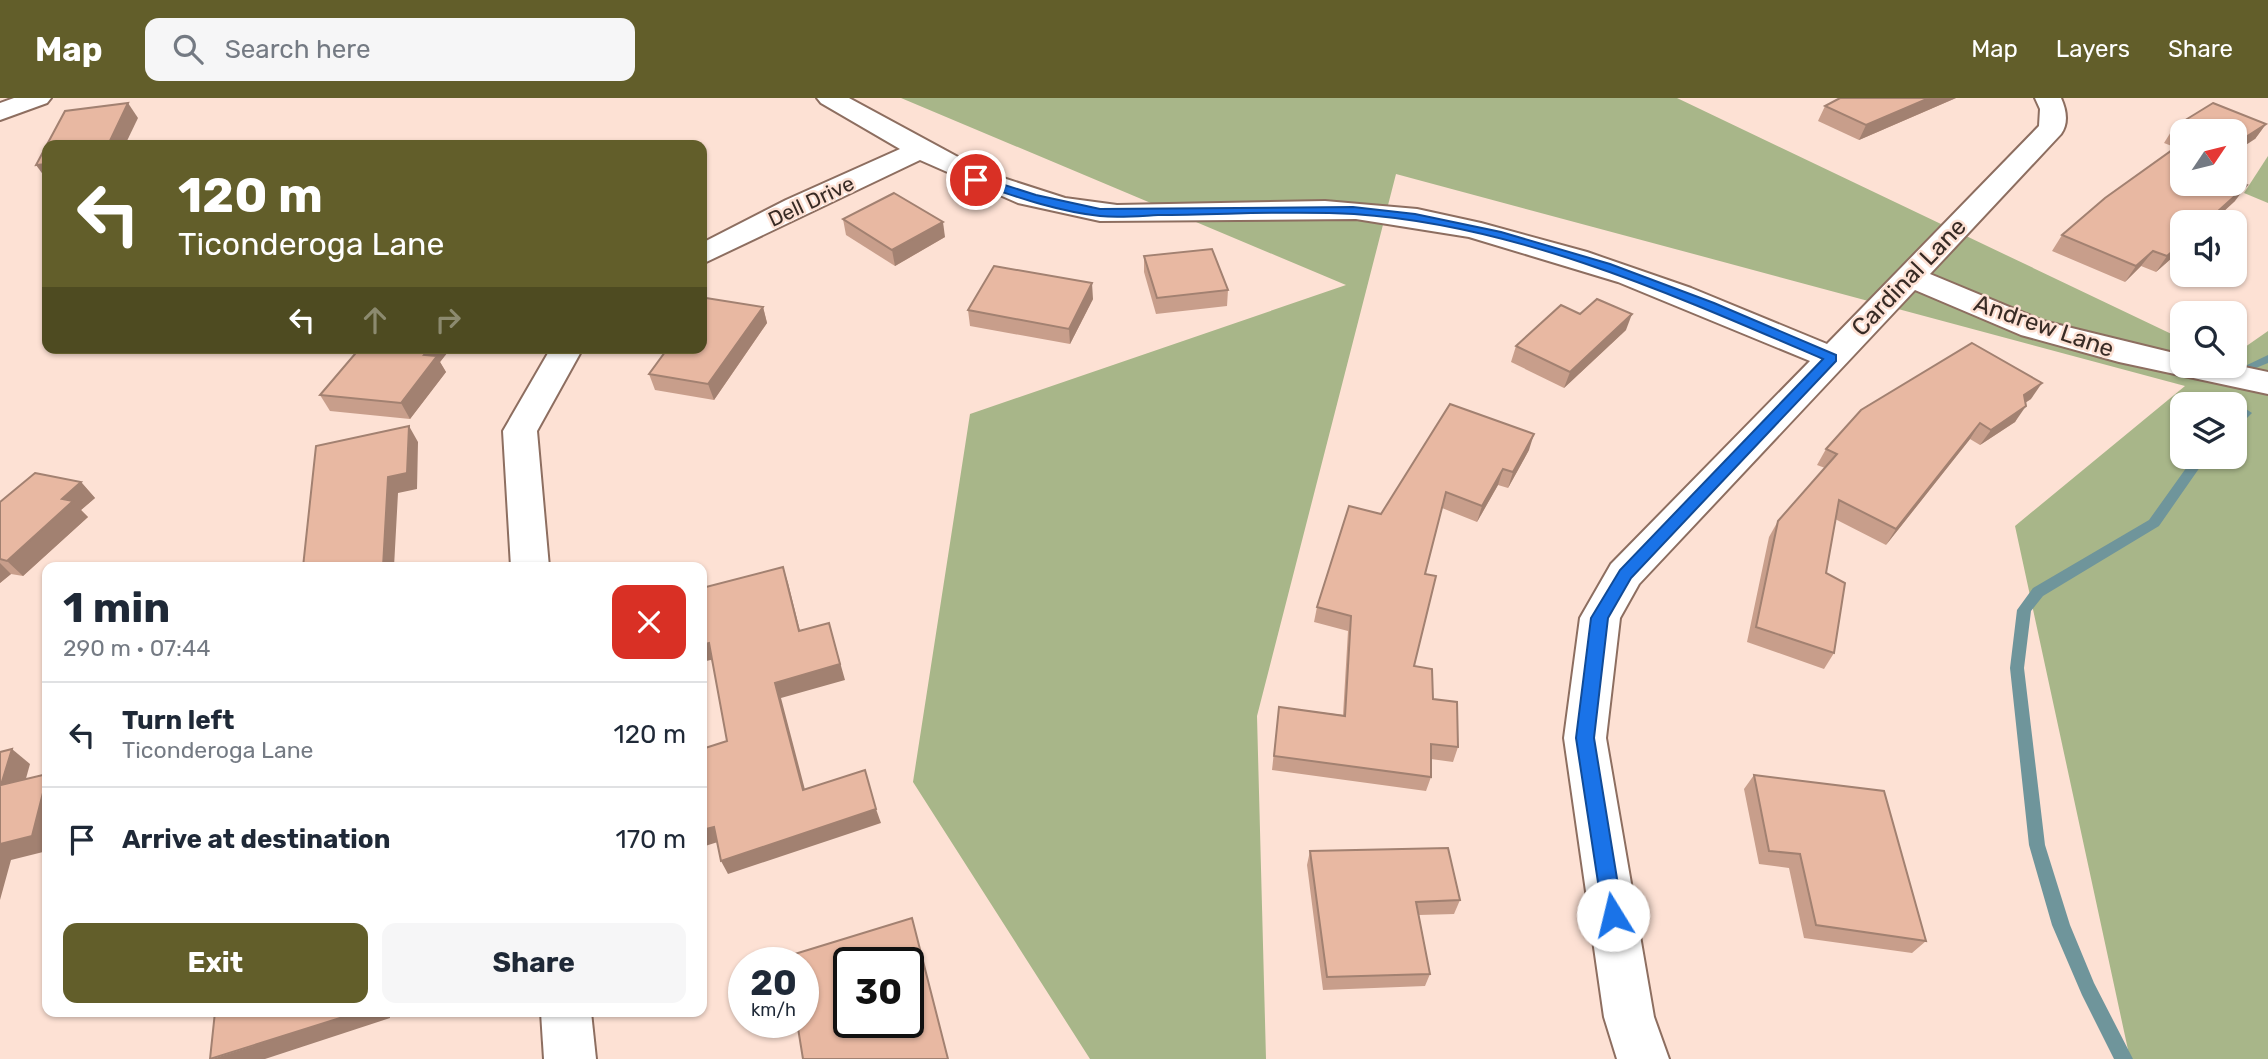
<!DOCTYPE html>
<meta charset="utf-8">
<style>
body{margin:0;font-family:Rubik,sans-serif;background:#f6f6f7;color:#1f2937;height:100vh;display:flex;flex-direction:column;font-size:26px;white-space:nowrap}
*{box-sizing:border-box;margin:0}
p{font-size:23px;color:#747a83}
.icon{flex:none;width:38px;height:38px;fill:none;stroke:currentColor;stroke-width:2;stroke-linecap:round;stroke-linejoin:round}
.map{position:relative;flex:1;overflow:hidden}
.sheet{position:absolute;left:42px;top:464px;width:665px;height:455px;display:flex;flex-direction:column;background:#fff;border-radius:14px;box-shadow:0 2px 5px #0004}
.sheet>*{flex:none}
.guide{position:absolute;left:42px;top:42px;width:665px;height:214px;border-radius:14px;box-shadow:0 2px 5px #0004;background:#625e2a;color:#fff;overflow:hidden}
.needle{width:46px;rotate:55deg}
.fabs{position:absolute;left:2170px;top:21px;display:grid;gap:14px}
.fabs a{display:grid;place-items:center;width:77px;height:77px;border-radius:14px;background:#fff;box-shadow:0 2px 5px #0004;font-size:35px}
.speed{position:absolute;left:728px;top:849px;display:flex;gap:14px;font-size:35px;font-weight:700;text-align:center}
.speed>*{display:grid;place-content:center;width:91px;height:91px;border-radius:50%;background:#fff;box-shadow:0 2px 5px #0004;line-height:1}
.speed small{font-size:18px;font-weight:400}
.speed .limit{border:4px solid #111;border-radius:10px;background:#fff;color:#111}
.pin{position:absolute;display:grid;place-items:center;width:60px;height:60px;color:#fff;margin:-30px;border:4px solid #fff;border-radius:50%;box-shadow:0 2px 7px #0007}
.me{position:absolute;width:77px;margin:-38px;rotate:351deg;stroke-linejoin:round;filter:drop-shadow(0 0 5px #0008)}
.turn{display:flex;align-items:center;gap:24px;height:147px;padding:0 21px;font-size:32px}
.turn .icon{width:91px;height:91px;stroke-width:2.5}
.turn b{display:block;font-size:49px;line-height:60px}
.lanes{display:flex;align-items:center;height:66px;padding:0 21px;background:#0003;justify-content:center;gap:35px;direction:ltr}
.lanes .off{opacity:.35}
.round{display:grid;place-items:center;flex:none;width:74px;height:74px;border-radius:14px;background:#f6f6f7}
.summary{display:flex;align-items:center;justify-content:space-between;height:119px;padding:0 21px}
h1{font-size:42px;font-weight:700;line-height:52px}
.action{display:flex;gap:14px;margin-top:auto;padding:14px 21px}
.action a{flex:1;height:80px;border-radius:14px;background:#625e2a;color:#fff;font-size:28px;font-weight:700;line-height:80px;text-align:center}
.action a+a{background:#f6f6f7;color:#1f2937}
ul{padding:0;list-style:none}
li{display:flex;align-items:center;gap:21px;height:105px;padding:0 21px;border-top:2px solid #e0e1e3}
li div{flex:1}
li b{display:block;font-size:26px}
li em{font-style:normal}
header{display:flex;align-items:center;gap:42px;box-sizing:border-box;height:98px;padding:0 35px;background:#625e2a;color:#fff}
header strong{font-size:33px}
nav{display:flex;gap:38px;margin-inline-start:auto;font-size:24px}
.search{width:490px;height:63px;background:#f6f6f7;display:flex;align-items:center;gap:18px;box-sizing:border-box;padding:0 24px;border-radius:14px;color:#747a83;font-size:26px}
.map>svg:first-child{display:block}
.forest{fill:#a8b689;fill-rule:evenodd}
.lines{fill:none;stroke-linecap:round;stroke-linejoin:round}
.stream{fill:#6f959b;fill-rule:evenodd}
.minor-casing{stroke:#8d6e60;stroke-width:4}
.minor{fill:#fff;fill-rule:evenodd}
.wall{fill:#c89e8b}
.shaded-wall{fill:#a28171}
.building{fill:#e8b8a2;stroke:#a28171;stroke-width:2;fill-rule:evenodd}
.route{fill:#1a73e8;stroke:#114b97;stroke-width:2}
.labels{text-anchor:middle;dominant-baseline:central;stroke-width:5;stroke-linejoin:round;paint-order:stroke}
.far-street-label{font-size:21px;fill:#382b25;stroke:#fde1d4}
.street-label{font-size:24px;fill:#382b25;stroke:#fde1d4}
</style>
<header>
<strong>Map</strong>
<div class="search"><svg class="icon" aria-label="search" viewBox="0 0 24 24"><circle cx="10" cy="10" r="6"/><path d="M15 15l6 6"/></svg>Search here</div>
<nav><a>Map</a><a>Layers</a><a>Share</a></nav>
</header>
<div class="map">
<svg width="2268" height="961" viewBox="0 0 2268 961">
<rect width="100%" height="100%" fill="#fde1d4"/>
<g class="forest">
<path d="M 901,0 L 1677,0 L 2182,241 L 2182,268 L 2235,268 L 2235,256 L 2268,233 L 2268,961 L 2130,961 L 2015,428 L 2185,288 L 1396,76 L 1257,618 L 1266,961 L 1090,961 L 913,684 L 970,316 L 1346,187 ZM 2182,306 L 2235,306 L 2235,359 L 2182,359 Z"/>
<path d="M 2268,58 L 2268,105 L 2244,95 Z"/>
</g>
<g class="lines">
<g class="stream">
<path d="M 2268,257 L 2268,265 L 2251,272 L 2245,268 Z"/>
<path d="M 2246,311 L 2252,315 L 2239,328 L 2235,329 L 2235,318 Z"/>
<path d="M 2194,359 L 2207,359 L 2159,428 L 2043,498 L 2031,513 L 2024,570 L 2045,747 L 2070,827 L 2094,885 L 2133,961 L 2114,961 L 2082,897 L 2052,827 L 2029,747 L 2010,570 L 2017,512 L 2033,490 L 2149,422 Z"/>
</g>
<defs>
<g id="minor">
<path d="M 14,0 L 51,0 L 47,5 L 0,22 L 0,5 Z"/>
<path d="M 817,0 L 849,0 L 969,65 L 1003,80 L 1065,100 L 1117,107 L 1325,103 L 1417,111 L 1481,125 L 1587,154 L 1691,190 L 1827,246 L 2039,28 L 2040,11 L 2035,0 L 2061,0 C 2066,11 2069,25 2061,36 L 1930,176 L 2043,223 L 2182,257 L 2182,268 L 2235,267 L 2268,274 L 2268,296 L 2119,264 L 2021,237 L 1915,192 L 1639,486 L 1620,520 L 1606,640 L 1654,919 L 1669,961 L 1617,961 L 1604,919 L 1564,640 L 1580,520 L 1611,466 L 1810,263 L 1618,184 L 1469,139 L 1356,121 L 1100,123 L 1018,105 L 920,62 L 702,166 L 702,145 L 786,102 L 900,51 L 821,5 Z"/>
<path d="M 551,250 L 583,250 L 537,333 L 549,469 L 511,469 L 503,333 Z"/>
<path d="M 541,914 L 591,914 L 596,961 L 544,961 Z"/>
</g>
</defs>
<use href="#minor" class="minor-casing"/>
<use href="#minor" class="minor"/>
</g>
<g class="wall">
<path d="M 1956,0 L 1859,42 L 1818,23 L 1825,8 Z"/>
<path d="M 2266,26 L 2255,41 L 2182,33 L 2182,52 L 2164,45 L 2174,29 Z"/>
<path d="M 2235,103 L 2212,124 L 2182,124 L 2182,151 L 2156,174 L 2141,168 L 2125,184 L 2052,153 L 2062,137 Z"/>
<path d="M 843,121 L 945,139 L 895,168 L 846,137 Z"/>
<path d="M 1144,158 L 1228,192 L 1227,208 L 1156,216 L 1144,174 Z"/>
<path d="M 1093,201 L 1070,246 L 970,228 L 968,212 Z"/>
<path d="M 763,209 L 767,225 L 714,302 L 655,292 L 649,276 Z"/>
<path d="M 1626,232 L 1564,290 L 1511,264 L 1516,248 Z"/>
<path d="M 360,250 L 451,250 L 440,264 L 446,274 L 410,321 L 330,313 L 320,297 Z"/>
<path d="M 2031,301 L 2025,305 L 2015,324 L 1980,347 L 1970,341 L 1886,447 L 1835,421 L 1826,475 L 1834,555 L 1824,571 L 1747,544 L 1769,439 L 1778,423 L 1825,370 L 1817,367 L 1826,351 Z"/>
<path d="M 1529,352 L 1508,390 L 1498,387 L 1477,424 L 1442,410 L 1425,476 L 1414,568 L 1433,601 L 1458,649 L 1453,664 L 1431,661 L 1431,679 L 1426,693 L 1272,672 L 1279,609 L 1343,617 L 1348,533 L 1314,524 L 1317,509 L 1381,416 Z"/>
<path d="M 81,384 L 95,400 L 81,412 L 88,419 L 23,478 L 11,476 L 0,485 L 0,404 Z"/>
<path d="M 1754,677 L 1926,843 L 1912,855 L 1804,840 L 1789,770 L 1759,766 L 1744,691 Z"/>
<path d="M 1310,753 L 1460,802 L 1454,816 L 1419,817 L 1430,876 L 1425,888 L 1323,892 L 1307,767 Z"/>
</g>
<g class="shaded-wall">
<path d="M 1929,0 L 1956,0 L 1859,42 L 1866,27 Z"/>
<path d="M 128,5 L 138,20 L 125,47 L 108,47 Z"/>
<path d="M 2266,26 L 2255,41 L 2235,54 L 2235,46 Z"/>
<path d="M 47,66 L 47,82 L 36,67 Z"/>
<path d="M 2247,87 L 2235,103 L 2212,124 L 2206,124 Z"/>
<path d="M 943,124 L 945,139 L 895,168 L 892,152 Z"/>
<path d="M 2182,145 L 2182,151 L 2156,174 L 2167,158 Z"/>
<path d="M 2153,153 L 2141,168 L 2125,184 L 2136,168 Z"/>
<path d="M 1092,185 L 1093,201 L 1070,246 L 1069,231 Z"/>
<path d="M 763,209 L 767,225 L 714,302 L 708,286 Z"/>
<path d="M 1632,216 L 1626,232 L 1564,290 L 1570,274 Z"/>
<path d="M 430,250 L 451,250 L 440,264 L 446,274 L 410,321 L 401,305 L 424,257 Z"/>
<path d="M 2042,285 L 2031,301 L 2012,313 L 2024,297 Z"/>
<path d="M 2026,308 L 2015,324 L 1980,347 L 1991,332 Z"/>
<path d="M 1980,325 L 1970,341 L 1886,447 L 1896,431 Z"/>
<path d="M 409,328 L 418,344 L 417,391 L 398,395 L 394,469 L 383,469 L 388,379 Z"/>
<path d="M 1534,336 L 1529,352 L 1508,390 L 1513,374 Z"/>
<path d="M 1503,371 L 1498,387 L 1477,424 L 1482,408 Z"/>
<path d="M 81,384 L 95,400 L 81,412 L 88,419 L 23,478 L 7,463 L 62,401 Z"/>
<path d="M 0,465 L 11,476 L 0,485 Z"/>
<path d="M 783,469 L 788,485 L 804,549 L 799,533 Z"/>
<path d="M 829,525 L 845,582 L 781,600 L 809,707 L 803,692 L 775,585 Z"/>
<path d="M 709,545 L 715,561 L 702,564 L 702,547 Z"/>
<path d="M 12,651 L 30,666 L 20,702 L 1,687 Z"/>
<path d="M 47,679 L 47,753 L 11,762 L 0,802 L 0,746 Z"/>
<path d="M 876,711 L 881,725 L 728,776 L 721,763 Z"/>
<path d="M 714,729 L 721,743 L 702,749 L 702,732 Z"/>
<path d="M 359,914 L 390,914 L 390,920 L 265,961 L 212,961 Z"/>
</g>
<g class="building">
<path d="M 1840,0 L 1929,0 L 1866,27 L 1825,8 Z"/>
<path d="M 128,5 L 108,47 L 47,47 L 47,66 L 36,67 L 65,13 Z"/>
<path d="M 2213,5 L 2266,26 L 2235,46 L 2235,33 L 2183,33 L 2174,29 Z"/>
<path d="M 2175,50 L 2182,53 L 2182,86 L 2235,86 L 2235,82 L 2247,87 L 2206,124 L 2182,124 L 2182,145 L 2167,158 L 2153,153 L 2136,168 L 2062,137 L 2105,100 Z"/>
<path d="M 894,95 L 943,124 L 892,152 L 843,121 Z"/>
<path d="M 1212,151 L 1228,192 L 1157,200 L 1144,158 Z"/>
<path d="M 994,168 L 1092,185 L 1069,231 L 968,212 Z"/>
<path d="M 706,200 L 763,209 L 708,286 L 649,276 L 668,250 L 702,250 L 702,206 Z"/>
<path d="M 1597,201 L 1632,216 L 1570,274 L 1516,248 L 1561,207 L 1580,216 Z"/>
<path d="M 1972,245 L 2042,285 L 2024,297 L 2026,308 L 1991,332 L 1980,325 L 1896,431 L 1839,402 L 1826,475 L 1845,485 L 1834,555 L 1756,529 L 1778,423 L 1837,356 L 1826,351 L 1861,312 Z"/>
<path d="M 360,250 L 430,250 L 424,257 L 437,258 L 401,305 L 320,297 Z"/>
<path d="M 1450,306 L 1534,336 L 1513,374 L 1503,371 L 1482,408 L 1446,394 L 1425,476 L 1436,478 L 1414,568 L 1432,571 L 1433,601 L 1457,604 L 1458,649 L 1431,646 L 1431,679 L 1274,658 L 1279,609 L 1345,618 L 1351,518 L 1317,509 L 1349,408 L 1381,416 Z"/>
<path d="M 409,328 L 407,375 L 388,379 L 383,469 L 303,469 L 316,348 Z"/>
<path d="M 35,375 L 81,384 L 62,401 L 73,403 L 7,463 L 0,461 L 0,404 Z"/>
<path d="M 783,469 L 799,533 L 829,525 L 840,566 L 775,585 L 803,692 L 865,672 L 876,711 L 721,763 L 714,729 L 702,732 L 702,679 L 705,678 L 702,661 L 702,651 L 727,643 L 709,545 L 702,547 L 702,490 Z"/>
<path d="M 12,651 L 1,687 L 47,676 L 47,679 L 32,738 L 0,746 L 0,654 Z"/>
<path d="M 1754,677 L 1884,693 L 1926,843 L 1816,827 L 1800,756 L 1769,753 Z"/>
<path d="M 1448,750 L 1460,802 L 1416,804 L 1430,876 L 1327,879 L 1310,753 Z"/>
<path d="M 912,820 L 948,961 L 803,961 L 797,924 L 803,924 L 803,864 L 786,864 L 785,859 ZM 849,864 L 908,864 L 908,924 L 849,924 Z"/>
<path d="M 215,914 L 359,914 L 210,961 Z"/>
</g>
<path class="route" d="M 976,78 L 1036,97 L 1100,111 L 1353,109 L 1415,116 L 1501,134 L 1610,166 L 1714,205 L 1836,257 L 1836,263 L 1631,480 L 1608,520 L 1594,640 L 1623,817 L 1620,824 L 1613,826 L 1606,824 L 1603,817 L 1576,640 L 1591,520 L 1620,472 L 1823,261 C 1674,197 1518,127 1354,116 C 1290,112 1223,117 1158,117 C 1139,118 1119,120 1100,118 C 1056,113 1014,98 972,84 L 972,79 Z"/>
<g class="labels">
<g class="far-street-label">
<text transform="translate(811 103) rotate(-25)">Dell Drive</text>
</g>
<g class="street-label">
<text transform="translate(1909 179) rotate(-46)">Cardinal Lane</text>
<text transform="translate(2044 228) rotate(19)">Andrew Lane</text>
</g>
</g>
</svg>
<div class="fabs">
<a><svg class="needle" viewBox="-14 -14 28 28"><path d="M0-13l5 13h-10z" fill="#e53935"/><path d="M0 13l5-13h-10z" fill="#747a83"/></svg></a>
<a><svg class="icon" aria-label="sound" viewBox="0 0 24 24"><path d="M4 9h4l5-4v14l-5-4H4zM17 9q2 3 0 6"/></svg></a>
<a><svg class="icon" aria-label="search" viewBox="0 0 24 24"><circle cx="10" cy="10" r="6"/><path d="M15 15l6 6"/></svg></a>
<a><svg class="icon" aria-label="layers" viewBox="0 0 24 24"><path d="M12 4l9 5-9 5-9-5zM3 14l9 5 9-5"/></svg></a>
</div>
<div class="speed"><div>20<small>km/h</small></div><div class="limit">30</div></div>
<div class="pin" style="left:976px;top:82px;background:#d93025"><svg class="icon" aria-label="arrive" viewBox="0 0 24 24"><path d="M6 21V4h12l-3 4 3 4H6"/></svg></div>
<svg class="me" style="left:1613px;top:817px" viewBox="-20 -20 40 40"><circle r="19" fill="#fff"/><path d="M0-13L10 11 0 6-10 11z" fill="#1a73e8"/></svg>
<div class="guide">
<div class="turn"><svg class="icon" aria-label="left" viewBox="0 0 24 24"><path d="M17 20v-9H6M10 6l-5 5 5 5"/></svg><div><b>120 m</b>Ticonderoga Lane</div></div>
<div class="lanes"><svg class="icon" aria-label="left" viewBox="0 0 24 24"><path d="M17 20v-9H6M10 6l-5 5 5 5"/></svg><svg class="icon off" aria-label="ahead" viewBox="0 0 24 24"><path d="M12 20V5M6 11l6-6 6 6"/></svg><svg class="icon off" aria-label="right" viewBox="0 0 24 24"><path d="M7 20v-9h11M14 6l5 5-5 5"/></svg></div>
</div>
<section class="sheet">
<div class="summary"><div><h1>1 min</h1><p>290 m · 07:44</p></div><a class="round" style="background:#d93025;color:#fff"><svg class="icon" aria-label="close" viewBox="0 0 24 24"><path d="M6 6l12 12M18 6L6 18"/></svg></a></div>
<ul>
<li><svg class="icon" aria-label="left" viewBox="0 0 24 24"><path d="M17 20v-9H6M10 6l-5 5 5 5"/></svg><div><b>Turn left</b><p>Ticonderoga Lane</p></div><em>120 m</em></li>
<li><svg class="icon" aria-label="arrive" viewBox="0 0 24 24"><path d="M6 21V4h12l-3 4 3 4H6"/></svg><div><b>Arrive at destination</b></div><em>170 m</em></li>
</ul>
<div class="action"><a>Exit</a><a>Share</a></div>
</section>
</div>
